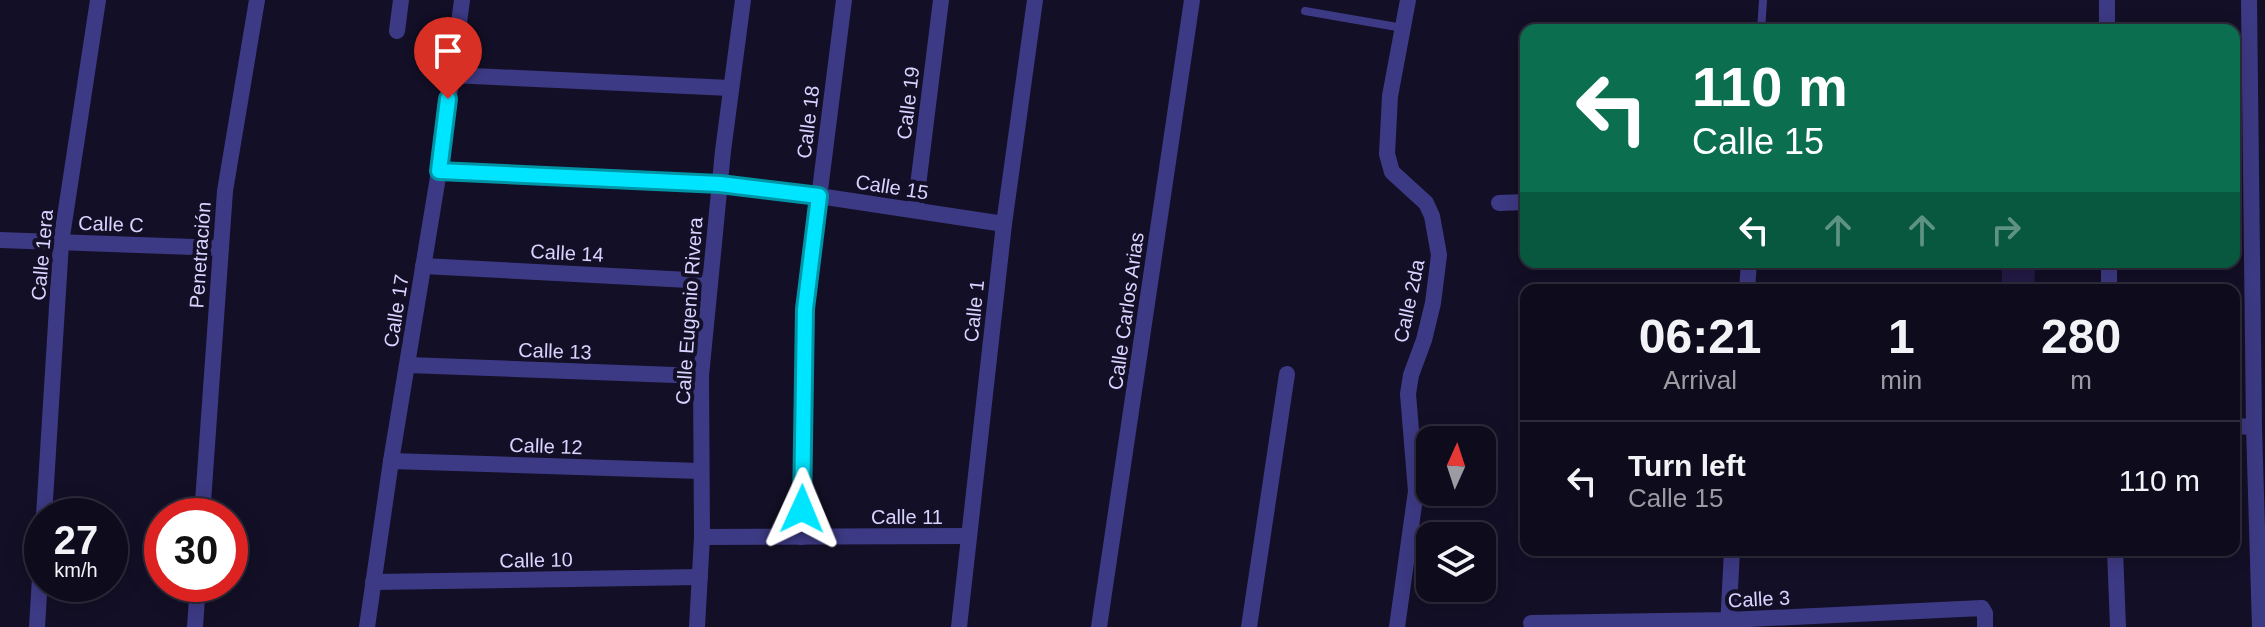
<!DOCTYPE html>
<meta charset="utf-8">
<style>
body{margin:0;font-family:Arial,sans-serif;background:#171425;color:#f1f3f6;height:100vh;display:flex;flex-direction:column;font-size:30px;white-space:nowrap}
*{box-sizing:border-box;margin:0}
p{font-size:26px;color:#9b9ba3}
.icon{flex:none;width:44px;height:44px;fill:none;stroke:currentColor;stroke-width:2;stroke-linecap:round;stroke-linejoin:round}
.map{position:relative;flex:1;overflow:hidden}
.side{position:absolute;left:1520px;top:284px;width:720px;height:272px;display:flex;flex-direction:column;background:#0e0b1c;border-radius:16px;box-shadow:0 4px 20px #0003,0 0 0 2px #2e2b3b}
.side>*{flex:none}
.guide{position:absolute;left:1520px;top:24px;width:720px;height:244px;border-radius:16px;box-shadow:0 4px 20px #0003,0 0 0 2px #2e2b3b;background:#0b6e4f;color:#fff;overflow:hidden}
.needle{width:52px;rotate:3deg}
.tools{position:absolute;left:1416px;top:426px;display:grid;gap:16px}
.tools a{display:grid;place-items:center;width:80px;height:80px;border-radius:16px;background:#0e0b1c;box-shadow:0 4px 20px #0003,0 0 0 2px #2e2b3b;font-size:40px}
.speed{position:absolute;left:24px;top:498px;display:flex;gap:16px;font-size:40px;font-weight:700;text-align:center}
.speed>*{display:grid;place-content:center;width:104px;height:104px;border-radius:50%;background:#0e0b1c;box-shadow:0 4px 20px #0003,0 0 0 2px #2e2b3b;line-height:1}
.speed small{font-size:20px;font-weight:400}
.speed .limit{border:12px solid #d22;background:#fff;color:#111}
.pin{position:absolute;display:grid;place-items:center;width:68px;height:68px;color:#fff;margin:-82px -34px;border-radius:50% 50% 50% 0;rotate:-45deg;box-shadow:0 0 8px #0007}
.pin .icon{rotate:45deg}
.me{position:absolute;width:88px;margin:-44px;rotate:1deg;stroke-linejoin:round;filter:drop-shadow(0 0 6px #0008)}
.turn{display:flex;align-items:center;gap:28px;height:168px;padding:0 40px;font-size:36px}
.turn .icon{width:104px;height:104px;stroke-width:2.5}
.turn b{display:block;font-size:56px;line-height:68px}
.lanes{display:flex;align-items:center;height:76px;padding:0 40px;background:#0003;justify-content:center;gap:40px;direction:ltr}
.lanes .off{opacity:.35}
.eta{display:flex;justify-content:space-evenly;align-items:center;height:136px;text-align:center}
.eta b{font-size:48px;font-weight:600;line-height:56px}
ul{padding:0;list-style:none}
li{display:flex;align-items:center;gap:24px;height:120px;padding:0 40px;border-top:2px solid #2e2b3b}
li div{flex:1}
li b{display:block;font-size:30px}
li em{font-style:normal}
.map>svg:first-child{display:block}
.building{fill:#241b47}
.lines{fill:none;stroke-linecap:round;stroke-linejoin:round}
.lane{stroke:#3d3a85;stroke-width:8}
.street{stroke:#3d3a85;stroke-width:16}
.route-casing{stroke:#0095a6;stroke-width:20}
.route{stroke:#00e5ff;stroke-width:14}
.labels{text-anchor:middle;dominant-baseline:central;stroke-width:8;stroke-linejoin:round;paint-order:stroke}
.street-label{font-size:20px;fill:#d9d4ff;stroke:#130f26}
</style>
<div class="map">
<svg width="2265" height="627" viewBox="0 0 2265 627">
<rect width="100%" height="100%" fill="#130f26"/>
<path class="building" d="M 2002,265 L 2035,265 L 2034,290 L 2002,290 Z"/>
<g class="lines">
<g class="lane">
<path d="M 1305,11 L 1403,28"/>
<path d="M 1761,30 L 1763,0"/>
</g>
<g class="street">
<path d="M 2107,0 L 2107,30"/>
<path d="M 2249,0 L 2254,427 L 2260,627"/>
<path d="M 397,31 L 401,0"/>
<path d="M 452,75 L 730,88"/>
<path d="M 439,171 L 720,184 L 819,196 L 1004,224"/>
<path d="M 1499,203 L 1526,202"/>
<path d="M 915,210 L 941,0"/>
<path d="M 0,240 L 221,248"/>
<path d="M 2109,262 L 2109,290"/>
<path d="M 423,266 L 708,281"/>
<path d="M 1747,290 L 1749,262"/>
<path d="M 408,365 L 701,376"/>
<path d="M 2234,426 L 2254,427"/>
<path d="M 391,461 L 700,471"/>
<path d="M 44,516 L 61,243 L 98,0"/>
<path d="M 202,516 L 225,191 L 257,0"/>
<path d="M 702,537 L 969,536"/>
<path d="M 801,537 L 805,309 L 844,0"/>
<path d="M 2115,550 L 2118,627"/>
<path d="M 373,582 L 700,577"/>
<path d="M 1531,623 L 1728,620 L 1982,608 L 1985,613 L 1985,627"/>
<path d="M 37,627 L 42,544"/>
<path d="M 195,627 L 198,584"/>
<path d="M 367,627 L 391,461 L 439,171 L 462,0"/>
<path d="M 697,627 L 702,537 L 701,376 L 723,151 L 743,0"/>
<path d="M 959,627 L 1004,224 L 1035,0"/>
<path d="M 1099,627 L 1192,0"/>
<path d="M 1249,627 L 1287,374"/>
<path d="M 1397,627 L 1416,491 L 1408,394 L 1411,375 L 1424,340 L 1433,303 L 1439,255 L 1432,216 L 1426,203 L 1392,172 L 1387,154 L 1390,96 L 1408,0"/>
<path d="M 1728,627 L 1732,550"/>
</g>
</g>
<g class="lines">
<defs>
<path id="route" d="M 448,99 L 439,171 L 720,184 L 819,196 L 805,309 L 802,509"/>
</defs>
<use href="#route" class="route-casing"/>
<use href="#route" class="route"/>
</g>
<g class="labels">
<g class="street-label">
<text transform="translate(908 103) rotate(-83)">Calle 19</text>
<text transform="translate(808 122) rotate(-83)">Calle 18</text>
<text transform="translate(892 187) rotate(9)">Calle 15</text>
<text transform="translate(111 224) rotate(2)">Calle C</text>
<text transform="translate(567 253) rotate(3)">Calle 14</text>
<text transform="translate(42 255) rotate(-85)">Calle 1era</text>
<text transform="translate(200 255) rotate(-86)">Penetración</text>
<text transform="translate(1409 301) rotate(-78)">Calle 2da</text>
<text transform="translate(396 311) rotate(-81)">Calle 17</text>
<text transform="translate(689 311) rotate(-86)">Calle Eugenio Rivera</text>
<text transform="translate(974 311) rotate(-84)">Calle 1</text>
<text transform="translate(1126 311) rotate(-82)">Calle Carlos Arias</text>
<text transform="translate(555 351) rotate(2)">Calle 13</text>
<text transform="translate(546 446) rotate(2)">Calle 12</text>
<text x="907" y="517">Calle 11</text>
<text transform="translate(536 560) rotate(-1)">Calle 10</text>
<text transform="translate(1759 599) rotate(-3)">Calle 3</text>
</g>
</g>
</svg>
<div class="tools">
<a><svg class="needle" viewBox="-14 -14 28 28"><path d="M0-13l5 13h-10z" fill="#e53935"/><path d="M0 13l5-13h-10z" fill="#9b9ba3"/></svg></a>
<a><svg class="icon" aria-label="layers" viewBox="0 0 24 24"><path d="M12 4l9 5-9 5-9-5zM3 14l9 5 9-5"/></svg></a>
</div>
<div class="speed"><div>27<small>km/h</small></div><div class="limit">30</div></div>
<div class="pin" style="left:448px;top:99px;background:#d93025"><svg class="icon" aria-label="arrive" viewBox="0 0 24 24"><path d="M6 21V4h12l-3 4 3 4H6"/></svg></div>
<svg class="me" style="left:802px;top:509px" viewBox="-20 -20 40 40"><path d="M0-17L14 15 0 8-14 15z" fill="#00e5ff" stroke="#fff" stroke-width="4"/></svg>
<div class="guide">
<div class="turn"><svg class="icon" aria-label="left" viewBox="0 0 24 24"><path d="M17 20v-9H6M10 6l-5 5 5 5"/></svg><div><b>110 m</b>Calle 15</div></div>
<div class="lanes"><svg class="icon" aria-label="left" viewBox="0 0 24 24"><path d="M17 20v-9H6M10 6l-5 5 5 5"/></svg><svg class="icon off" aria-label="ahead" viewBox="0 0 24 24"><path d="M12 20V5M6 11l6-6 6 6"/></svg><svg class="icon off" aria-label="ahead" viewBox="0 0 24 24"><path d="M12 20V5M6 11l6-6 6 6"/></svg><svg class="icon off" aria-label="right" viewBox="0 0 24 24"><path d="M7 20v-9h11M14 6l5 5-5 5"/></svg></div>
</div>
<section class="side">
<div class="eta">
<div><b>06:21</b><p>Arrival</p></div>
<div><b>1</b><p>min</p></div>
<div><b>280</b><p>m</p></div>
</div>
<ul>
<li><svg class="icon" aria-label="left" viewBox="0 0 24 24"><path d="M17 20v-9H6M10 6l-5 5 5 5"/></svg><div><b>Turn left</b><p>Calle 15</p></div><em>110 m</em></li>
</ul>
</section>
</div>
